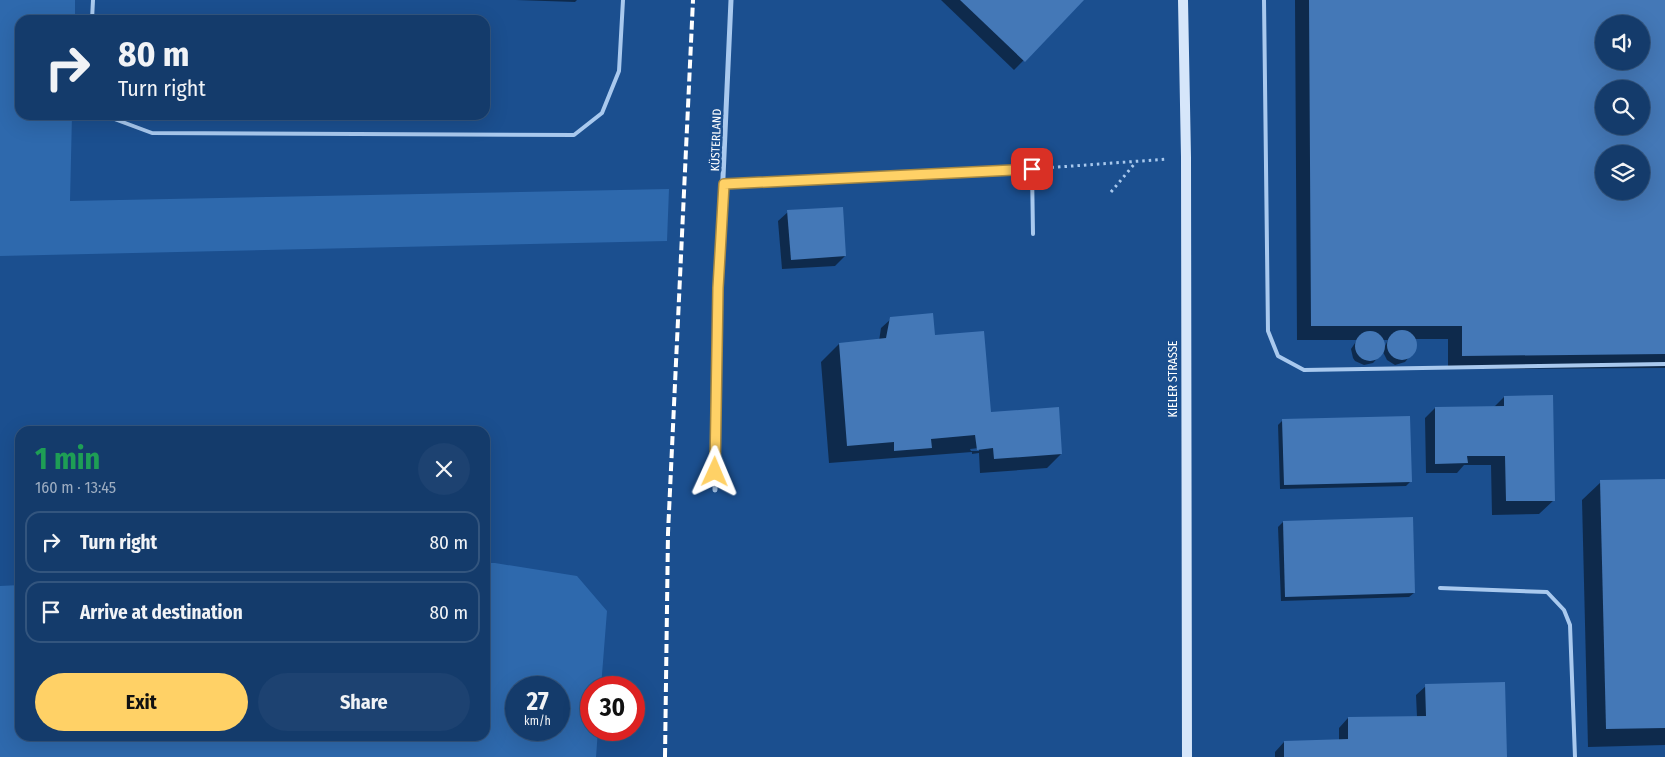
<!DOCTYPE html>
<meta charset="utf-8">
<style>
body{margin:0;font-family:"Fira Sans Condensed",sans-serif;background:#1d4271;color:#f1f3f6;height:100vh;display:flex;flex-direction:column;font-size:19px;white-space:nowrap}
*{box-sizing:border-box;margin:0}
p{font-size:16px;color:#9dadc1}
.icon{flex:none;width:28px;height:28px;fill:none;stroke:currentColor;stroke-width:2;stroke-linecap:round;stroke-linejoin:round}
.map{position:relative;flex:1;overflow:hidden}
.side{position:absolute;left:15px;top:426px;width:475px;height:315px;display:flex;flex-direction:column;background:#143b6b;border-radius:15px;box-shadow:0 5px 20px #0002,0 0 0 1px #33557e}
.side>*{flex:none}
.guide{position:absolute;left:15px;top:15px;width:475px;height:105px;border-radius:15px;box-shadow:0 5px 20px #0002,0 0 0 1px #33557e;background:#143b6b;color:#f1f3f6;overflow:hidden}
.tools{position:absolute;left:1595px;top:15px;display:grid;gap:10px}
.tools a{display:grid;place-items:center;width:55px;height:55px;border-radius:50%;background:#143b6b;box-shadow:0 5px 20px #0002,0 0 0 1px #33557e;font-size:25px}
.speed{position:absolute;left:505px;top:676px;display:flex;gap:10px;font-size:25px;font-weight:700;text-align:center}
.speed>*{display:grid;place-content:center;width:65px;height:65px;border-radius:50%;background:#143b6b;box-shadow:0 5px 20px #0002,0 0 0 1px #33557e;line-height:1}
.speed small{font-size:12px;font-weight:400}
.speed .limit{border:8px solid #d22;background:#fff;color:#111}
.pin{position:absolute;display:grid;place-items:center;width:42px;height:42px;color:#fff;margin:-21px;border-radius:10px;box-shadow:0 2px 8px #0006}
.me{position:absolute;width:55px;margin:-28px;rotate:1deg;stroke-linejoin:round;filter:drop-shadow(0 0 4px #0008)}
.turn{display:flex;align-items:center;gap:18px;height:105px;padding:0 20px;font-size:22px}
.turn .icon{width:65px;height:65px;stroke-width:2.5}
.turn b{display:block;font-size:35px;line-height:42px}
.round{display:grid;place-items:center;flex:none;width:52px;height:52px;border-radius:26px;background:#1d4271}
.head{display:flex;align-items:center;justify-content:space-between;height:85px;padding:0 20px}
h1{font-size:30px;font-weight:700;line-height:38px;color:#1e9e55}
.cta{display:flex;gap:10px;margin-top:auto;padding:10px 20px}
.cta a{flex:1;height:58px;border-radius:30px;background:#ffd166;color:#111;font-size:20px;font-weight:700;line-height:58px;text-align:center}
.cta a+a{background:#1d4271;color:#f1f3f6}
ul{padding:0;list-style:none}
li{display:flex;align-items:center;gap:15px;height:62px;margin:0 10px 8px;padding:0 10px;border:2px solid #33557e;border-radius:15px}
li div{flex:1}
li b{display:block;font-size:19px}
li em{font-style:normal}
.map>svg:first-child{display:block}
.green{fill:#2e69ad;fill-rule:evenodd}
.shadow{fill:#0007;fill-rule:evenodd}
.building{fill:#4478b7;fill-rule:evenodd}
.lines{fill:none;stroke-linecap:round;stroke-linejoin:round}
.path{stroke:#a9c9ee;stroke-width:3;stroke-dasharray:2.5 4;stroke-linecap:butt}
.lane{stroke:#a9c9ee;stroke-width:4}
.street{stroke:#a9c9ee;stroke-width:5}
.secondary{stroke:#d6e6fa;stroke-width:10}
.rail{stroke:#fff;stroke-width:4;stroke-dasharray:9 4;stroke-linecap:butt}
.route-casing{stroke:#a68842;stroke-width:12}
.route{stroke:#ffd166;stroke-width:9}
.labels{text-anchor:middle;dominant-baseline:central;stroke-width:5;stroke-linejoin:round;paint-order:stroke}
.street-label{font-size:12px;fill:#fff;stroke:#1b4f8f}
</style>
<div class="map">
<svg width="1665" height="757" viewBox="0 0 1665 757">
<rect width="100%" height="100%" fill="#1b4f8f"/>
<g class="green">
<path d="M 0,0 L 75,0 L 75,20 L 20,20 L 20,115 L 72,115 L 70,201 L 669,189 L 667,241 L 0,256 Z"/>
<path d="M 485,563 L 495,563 L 577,576 L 607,611 L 601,687 L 591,688 L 591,730 L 598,730 L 596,757 L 0,757 L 0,586 L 20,585 L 20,736 L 485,736 ZM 516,688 L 559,688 L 559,730 L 516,730 Z"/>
</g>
<g class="shadow">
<path d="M 516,0 L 577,0 L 575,2 Z"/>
<path d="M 941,0 L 1083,0 L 1014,70 Z"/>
<path d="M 1295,0 L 1665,0 L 1665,368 L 1448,369 L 1448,339 L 1415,339 L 1416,349 L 1405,362 L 1395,365 L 1387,360 L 1383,352 L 1373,363 L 1364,365 L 1355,361 L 1353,358 L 1351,349 L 1357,340 L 1297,340 ZM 1604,24 L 1641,24 L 1641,61 L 1604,61 ZM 1604,89 L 1641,89 L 1641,126 L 1604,126 ZM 1604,154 L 1641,154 L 1641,191 L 1604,191 ZM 1383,340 L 1388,340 L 1384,348 Z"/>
<path d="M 788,212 L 845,256 L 835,266 L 782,269 L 778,221 Z"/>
<path d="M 891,319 L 934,336 L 990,415 L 1061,454 L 1047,468 L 980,473 L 979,453 L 972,454 L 972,452 L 829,463 L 821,362 L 839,344 L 879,341 L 881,328 ZM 979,448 L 979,451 L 971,451 L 970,449 Z"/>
<path d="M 1504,397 L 1554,500 L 1539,514 L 1492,515 L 1491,465 L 1464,465 L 1457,473 L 1426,473 L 1425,418 L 1435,408 L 1494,407 Z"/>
<path d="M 1283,420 L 1411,481 L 1406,486 L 1280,489 L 1278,425 Z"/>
<path d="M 1665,480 L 1665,745 L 1588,747 L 1582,500 L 1601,482 Z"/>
<path d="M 1283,522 L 1414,593 L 1409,597 L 1281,601 L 1278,527 Z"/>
<path d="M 1426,686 L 1506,757 L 1275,757 L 1275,752 L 1284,742 L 1339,741 L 1339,728 L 1348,718 L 1417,717 L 1416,695 Z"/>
</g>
<g class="building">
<path d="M 960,0 L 1084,0 L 1025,62 Z"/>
<path d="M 1309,0 L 1665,0 L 1665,354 L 1462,356 L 1462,326 L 1311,326 ZM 1604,24 L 1641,24 L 1641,61 L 1604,61 ZM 1604,89 L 1641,89 L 1641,126 L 1604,126 ZM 1604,154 L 1641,154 L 1641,191 L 1604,191 Z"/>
<path d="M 843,207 L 846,256 L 791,260 L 787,210 Z"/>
<path d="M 933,313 L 935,335 L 984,331 L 991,412 L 1059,407 L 1062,454 L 994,459 L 993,448 L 977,450 L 975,435 L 931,439 L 932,448 L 894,451 L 894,442 L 847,446 L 839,343 L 886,338 L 890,317 Z"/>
<circle cx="1402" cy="345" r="15"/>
<circle cx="1370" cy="346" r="15"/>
<path d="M 1553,395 L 1555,501 L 1506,501 L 1505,456 L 1467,456 L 1468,463 L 1435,464 L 1435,407 L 1504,406 L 1504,396 Z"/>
<path d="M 1410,416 L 1412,482 L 1284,485 L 1282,419 Z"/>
<path d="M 1665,479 L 1665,728 L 1606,729 L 1600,480 Z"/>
<path d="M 1413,517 L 1415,593 L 1285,597 L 1283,521 Z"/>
<path d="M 1505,682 L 1507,757 L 1284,757 L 1284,741 L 1348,739 L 1348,717 L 1426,716 L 1425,684 Z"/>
</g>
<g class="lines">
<g class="path">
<path d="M 1045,168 L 1168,159"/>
<path d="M 1111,192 L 1136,162"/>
</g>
<g class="lane">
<path d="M 1264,0 L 1268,331 L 1278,356 L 1304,370 L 1665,364"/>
<path d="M 92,20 L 93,0"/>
<path d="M 108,115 L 109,117 L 152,133 L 574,135 L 602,113 L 619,71 L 623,0"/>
<path d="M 724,184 L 1032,169 L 1033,234"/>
<path d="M 1440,588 L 1547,592 L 1564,610 L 1570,625 L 1575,757"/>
</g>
<path class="street" d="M 715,490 L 718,288 L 731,0"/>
<path class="secondary" d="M 1183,0 L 1186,157 L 1187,757"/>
<path class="rail" d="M 665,757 L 668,533 L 693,0"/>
</g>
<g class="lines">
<defs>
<path id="route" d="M 715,472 L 718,288 L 724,184 L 1032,169"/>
</defs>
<use href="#route" class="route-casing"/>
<use href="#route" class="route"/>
</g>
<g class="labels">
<g class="street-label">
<text transform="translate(716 140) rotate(-88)">KÜSTERLAND</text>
<text transform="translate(1173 379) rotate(-90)">KIELER STRASSE</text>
</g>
</g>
</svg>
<div class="tools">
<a><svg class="icon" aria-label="sound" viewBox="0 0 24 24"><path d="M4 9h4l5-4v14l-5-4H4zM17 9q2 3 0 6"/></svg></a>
<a><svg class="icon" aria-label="search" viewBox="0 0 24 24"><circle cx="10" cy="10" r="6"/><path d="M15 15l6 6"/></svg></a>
<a><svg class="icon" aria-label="layers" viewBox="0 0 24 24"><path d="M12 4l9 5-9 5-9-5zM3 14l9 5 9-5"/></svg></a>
</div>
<div class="speed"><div>27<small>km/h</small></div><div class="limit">30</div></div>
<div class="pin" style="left:1032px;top:169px;background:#d93025"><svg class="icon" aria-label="arrive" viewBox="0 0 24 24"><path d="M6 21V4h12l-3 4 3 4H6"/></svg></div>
<svg class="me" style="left:715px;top:472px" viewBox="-20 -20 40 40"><path d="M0-17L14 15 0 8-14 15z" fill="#ffd166" stroke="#fff" stroke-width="4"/></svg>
<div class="guide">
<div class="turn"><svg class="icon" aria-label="right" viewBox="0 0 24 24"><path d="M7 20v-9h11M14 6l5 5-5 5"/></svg><div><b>80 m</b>Turn right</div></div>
</div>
<section class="side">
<div class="head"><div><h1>1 min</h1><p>160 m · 13:45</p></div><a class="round"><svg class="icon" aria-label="close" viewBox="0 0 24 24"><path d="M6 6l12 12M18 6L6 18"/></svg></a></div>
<ul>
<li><svg class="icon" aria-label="right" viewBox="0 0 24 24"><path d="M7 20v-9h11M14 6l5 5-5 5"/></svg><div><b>Turn right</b></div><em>80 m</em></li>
<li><svg class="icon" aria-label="arrive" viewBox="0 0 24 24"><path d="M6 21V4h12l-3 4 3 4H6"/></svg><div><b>Arrive at destination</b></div><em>80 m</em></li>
</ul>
<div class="cta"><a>Exit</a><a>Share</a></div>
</section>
</div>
